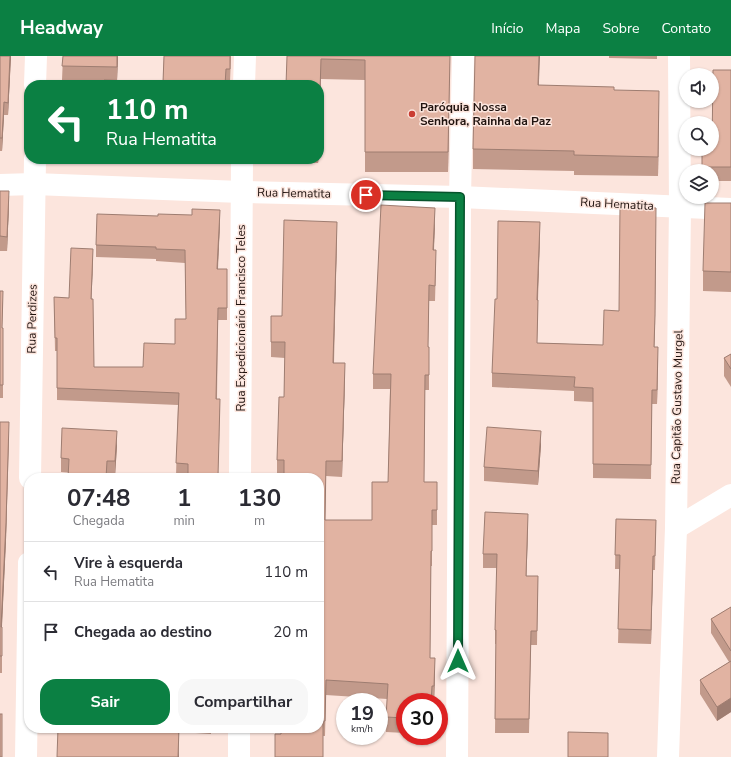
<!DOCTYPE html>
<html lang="pt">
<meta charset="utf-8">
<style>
body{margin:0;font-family:"Nunito Sans",sans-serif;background:#f7f7f7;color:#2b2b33;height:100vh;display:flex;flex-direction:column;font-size:15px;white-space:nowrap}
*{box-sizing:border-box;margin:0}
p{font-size:13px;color:#7c7c81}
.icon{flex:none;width:22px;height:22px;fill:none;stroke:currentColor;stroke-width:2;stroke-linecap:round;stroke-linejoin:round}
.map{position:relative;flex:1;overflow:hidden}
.side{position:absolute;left:24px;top:417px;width:300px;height:260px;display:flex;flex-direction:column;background:#fff;border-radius:16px;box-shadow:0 1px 3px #0004}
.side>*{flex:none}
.banner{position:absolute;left:24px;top:24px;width:300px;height:84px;border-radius:16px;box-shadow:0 1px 3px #0004;background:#0b8043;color:#fff;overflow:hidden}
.fabs{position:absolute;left:679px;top:12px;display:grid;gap:8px}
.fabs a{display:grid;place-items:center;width:40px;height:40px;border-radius:50%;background:#fff;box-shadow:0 1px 3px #0004;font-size:20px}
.speed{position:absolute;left:336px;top:637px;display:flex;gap:8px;font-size:20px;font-weight:700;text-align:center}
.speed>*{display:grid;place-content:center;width:52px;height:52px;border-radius:50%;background:#fff;box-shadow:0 1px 3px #0004;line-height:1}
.speed small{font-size:10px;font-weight:400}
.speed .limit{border:6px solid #d22;background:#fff;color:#111}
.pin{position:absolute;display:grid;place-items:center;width:34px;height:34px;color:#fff;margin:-17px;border:2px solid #fff;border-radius:50%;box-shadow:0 1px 4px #0007}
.me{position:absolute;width:44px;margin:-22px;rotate:0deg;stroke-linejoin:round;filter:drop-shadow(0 0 3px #0008)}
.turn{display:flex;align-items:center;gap:14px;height:84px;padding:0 16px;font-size:18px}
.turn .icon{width:52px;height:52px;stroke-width:2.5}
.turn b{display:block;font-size:28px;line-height:34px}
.eta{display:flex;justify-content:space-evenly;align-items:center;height:68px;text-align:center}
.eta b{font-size:24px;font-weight:700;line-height:28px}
.primary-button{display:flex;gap:8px;margin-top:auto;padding:8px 16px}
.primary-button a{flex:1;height:46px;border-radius:16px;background:#0b8043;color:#fff;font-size:16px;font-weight:700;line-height:46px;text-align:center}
.primary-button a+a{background:#f7f7f7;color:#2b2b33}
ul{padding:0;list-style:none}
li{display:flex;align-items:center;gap:12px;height:60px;padding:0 16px;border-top:1px solid #e1e1e2}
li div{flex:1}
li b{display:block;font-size:15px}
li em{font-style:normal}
header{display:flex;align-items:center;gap:24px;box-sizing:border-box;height:56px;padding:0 20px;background:#0b8043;color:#fff}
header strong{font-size:19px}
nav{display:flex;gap:22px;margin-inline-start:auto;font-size:14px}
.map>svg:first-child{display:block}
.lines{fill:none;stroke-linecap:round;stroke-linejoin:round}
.minor{stroke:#fff;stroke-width:22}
.wall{fill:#c29a8b}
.shaded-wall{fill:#9e7d71}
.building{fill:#e1b3a2;stroke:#9e7d71}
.route-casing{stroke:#07532c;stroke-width:10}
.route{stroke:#0b8043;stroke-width:7}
.poi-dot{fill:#ca3d32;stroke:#fce5dd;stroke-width:1.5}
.labels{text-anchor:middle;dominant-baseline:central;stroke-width:3;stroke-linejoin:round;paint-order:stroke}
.poi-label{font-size:12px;font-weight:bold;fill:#20130f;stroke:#fce5dd;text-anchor:start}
.street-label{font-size:12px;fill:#20130f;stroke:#fce5dd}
</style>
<header>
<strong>Headway</strong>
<nav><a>Início</a><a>Mapa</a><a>Sobre</a><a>Contato</a></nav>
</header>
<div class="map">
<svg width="731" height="701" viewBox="0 0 731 701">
<rect width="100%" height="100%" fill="#fce5dd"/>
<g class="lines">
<g class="minor">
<path d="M 35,29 L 36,0"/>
<path d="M 244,29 L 245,0"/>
<path d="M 0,129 L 34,128 L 241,136 L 460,141 L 731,153"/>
<path d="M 30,422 L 35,103"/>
<path d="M 240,422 L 242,103"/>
<path d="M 676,472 L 731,439"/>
<path d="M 26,701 L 29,507"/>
<path d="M 239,701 L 239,672"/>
<path d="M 457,701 L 460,141 L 463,0"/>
<path d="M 668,701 L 676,472 L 680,151 L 679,0"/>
</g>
</g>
<g class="wall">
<path d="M 0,0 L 11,0 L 8,59 L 4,59 L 2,95 L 0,95 Z"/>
<path d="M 63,0 L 118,0 L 117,24 L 163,26 L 164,0 L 231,0 L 230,26 L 226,26 L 226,29 L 104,29 L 104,25 L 62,24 Z"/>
<path d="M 287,0 L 450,0 L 448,116 L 365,116 L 365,24 L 321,23 Z"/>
<path d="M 609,0 L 657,0 L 657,3 L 609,2 Z"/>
<path d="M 731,14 L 731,125 L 712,125 L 712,115 L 702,115 L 702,93 L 712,93 Z"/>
<path d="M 539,29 L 614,34 L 659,55 L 658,120 L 574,119 L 574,115 L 473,113 L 473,93 Z"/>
<path d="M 284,103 L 319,103 L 318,107 L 284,106 Z"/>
<path d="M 0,135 L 9,149 L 7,195 L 0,195 Z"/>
<path d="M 731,147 L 731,236 L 703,235 L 703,215 Z"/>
<path d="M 220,167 L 218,213 L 227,213 L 227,264 L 218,264 L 217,343 L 220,355 L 188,420 L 176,420 L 178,349 L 57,344 L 57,295 L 55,295 L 54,241 L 69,242 L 93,206 L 91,243 L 94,311 L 143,311 L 175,288 L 186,263 L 185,207 L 156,205 L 156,203 L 96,201 L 96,189 Z"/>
<path d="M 435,167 L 434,194 L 436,210 L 435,245 L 429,245 L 428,291 L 429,291 L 429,334 L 425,334 L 424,426 L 437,426 L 437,469 L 432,469 L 432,510 L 431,510 L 430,602 L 435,618 L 434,646 L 405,646 L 405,677 L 386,676 L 387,643 L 326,639 L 325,680 L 281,678 L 284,419 L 277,419 L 277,404 L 284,341 L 285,302 L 271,301 L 271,286 L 282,260 L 337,181 L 334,307 L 345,322 L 342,421 L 326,420 L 325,464 L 372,464 L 388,426 L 390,333 L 373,333 L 373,318 Z"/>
<path d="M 540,180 L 538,244 L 538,258 L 537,287 L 603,289 L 655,273 L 654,291 L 658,305 L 657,348 L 652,348 L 651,423 L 593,422 L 593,346 L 574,345 L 574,335 L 492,331 L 492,317 L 497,243 Z"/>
<path d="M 0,235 L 3,248 L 2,272 L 3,272 L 3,342 L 0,342 Z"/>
<path d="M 731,298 L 731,331 L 724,320 L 724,302 Z"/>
<path d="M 0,366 L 9,383 L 6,484 L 2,571 L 2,617 L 0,617 Z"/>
<path d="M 117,389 L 115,420 L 61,416 L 61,402 Z"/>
<path d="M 541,389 L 538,429 L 484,425 L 484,411 Z"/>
<path d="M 616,463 L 656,464 L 655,514 L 653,514 L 651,588 L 618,587 L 620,513 L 615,513 Z"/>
<path d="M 528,472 L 526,520 L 538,520 L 537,589 L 531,589 L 529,677 L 495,677 L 496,588 L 495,588 L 495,574 L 497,512 L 483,512 L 483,498 Z"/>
<path d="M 731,551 L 731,656 L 717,665 L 700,638 L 700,624 L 729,606 L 711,577 L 711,563 Z"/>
<path d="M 58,672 L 211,672 L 211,678 L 180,676 Z"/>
</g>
<g class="shaded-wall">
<path d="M 10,0 L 11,0 L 8,59 L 8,47 Z"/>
<path d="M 117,0 L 118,0 L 117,25 Z"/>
<path d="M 450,0 L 448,116 L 448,96 Z"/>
<path d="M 539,0 L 540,0 L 538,49 L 538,29 Z"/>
<path d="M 321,3 L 321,23 L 319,88 L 319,68 Z"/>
<path d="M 659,35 L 659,55 L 658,120 L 658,101 Z"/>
<path d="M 4,46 L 4,59 L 2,95 L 2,82 Z"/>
<path d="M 9,135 L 9,149 L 7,195 L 7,181 Z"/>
<path d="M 435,152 L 435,167 L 433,210 L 433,194 Z"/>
<path d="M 656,152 L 655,273 L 654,305 Z"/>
<path d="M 220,154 L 220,167 L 217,226 L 217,213 Z"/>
<path d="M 337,166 L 337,181 L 333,322 L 333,307 Z"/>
<path d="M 540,166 L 540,180 L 537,258 L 537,244 Z"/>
<path d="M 93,193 L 93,206 L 91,255 L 91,243 Z"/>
<path d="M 658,291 L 658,305 L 657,348 L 657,334 Z"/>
<path d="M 345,307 L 345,322 L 342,421 L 342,405 Z"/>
<path d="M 220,343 L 220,355 L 218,422 Z"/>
<path d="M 9,366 L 6,484 L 1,588 L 1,571 Z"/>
<path d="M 117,375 L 117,389 L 115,420 L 115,405 Z"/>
<path d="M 541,375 L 541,389 L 538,429 L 538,415 Z"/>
<path d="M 528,458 L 528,472 L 526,534 L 526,520 Z"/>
<path d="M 653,500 L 653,514 L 651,588 L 651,574 Z"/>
<path d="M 435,602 L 435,618 L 434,646 L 434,630 Z"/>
<path d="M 731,642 L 731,656 L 717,665 L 717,651 Z"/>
<path d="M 179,672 L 179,701 L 178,701 Z"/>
</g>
<g class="building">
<path d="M 0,0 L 10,0 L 8,47 L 4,46 L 2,82 L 0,82 Z"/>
<path d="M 63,0 L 117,0 L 117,11 L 62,10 Z"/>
<path d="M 164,0 L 230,0 L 230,13 L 226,13 L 225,29 L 104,29 L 104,24 L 163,26 Z"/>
<path d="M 287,0 L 450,0 L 448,96 L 365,96 L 365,4 L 321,3 L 319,68 L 319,29 L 286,29 Z"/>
<path d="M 475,0 L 539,0 L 538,29 L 614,31 L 614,34 L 659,35 L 658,101 L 574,99 L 574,95 L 473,93 Z"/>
<path d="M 713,14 L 731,14 L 731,111 L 702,111 L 702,93 L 712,93 Z"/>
<path d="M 0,135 L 9,135 L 7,181 L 0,180 Z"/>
<path d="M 705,147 L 731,147 L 731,216 L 703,215 Z"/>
<path d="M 381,149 L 435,152 L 433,194 L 436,194 L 435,230 L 429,229 L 428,291 L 429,291 L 429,319 L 425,319 L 424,426 L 437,426 L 437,454 L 432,454 L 432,495 L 431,495 L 430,602 L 435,602 L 434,630 L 432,630 L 431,646 L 405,646 L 405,662 L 386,661 L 388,628 L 326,624 L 325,665 L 323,665 L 323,701 L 275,701 L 275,678 L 281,678 L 281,672 L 319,672 L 319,422 L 284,422 L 284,404 L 277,404 L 279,341 L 284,341 L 285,286 L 271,286 L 271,260 L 282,260 L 284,164 L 337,166 L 333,307 L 345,307 L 342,405 L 326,405 L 325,464 L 372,464 L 372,426 L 388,426 L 391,318 L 373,318 Z"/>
<path d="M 620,150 L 656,152 L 655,259 L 654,291 L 658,291 L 657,334 L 652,334 L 651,409 L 593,408 L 593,332 L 574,331 L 575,321 L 492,317 L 495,243 L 497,243 L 498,165 L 540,166 L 537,244 L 538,244 L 537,287 L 603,289 L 604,254 L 619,255 Z"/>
<path d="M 192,153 L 220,154 L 217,213 L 227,213 L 227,252 L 218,252 L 216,343 L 220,343 L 218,420 L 220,420 L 220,422 L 188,422 L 188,408 L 176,407 L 179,337 L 57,332 L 57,282 L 55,282 L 54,241 L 69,242 L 71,192 L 93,193 L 91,243 L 93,243 L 94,311 L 143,311 L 144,287 L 175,288 L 175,263 L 186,263 L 185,194 L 156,193 L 156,191 L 96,189 L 97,158 L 158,160 L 158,158 L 192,159 Z"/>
<path d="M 0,235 L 3,235 L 2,272 L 3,272 L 3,329 L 0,329 Z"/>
<path d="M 731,298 L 731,313 L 724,302 Z"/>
<path d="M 0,366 L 9,366 L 6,467 L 1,571 L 2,571 L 2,600 L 0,600 Z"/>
<path d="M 487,371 L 541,375 L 538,415 L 484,411 Z"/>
<path d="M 62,372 L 117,375 L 115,405 L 107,405 L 106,422 L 68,422 L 69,403 L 61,402 Z"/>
<path d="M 485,456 L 528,458 L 526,520 L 538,520 L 537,575 L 531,575 L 529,663 L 495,663 L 496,574 L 495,574 L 497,498 L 483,498 Z"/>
<path d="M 616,463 L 656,464 L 655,500 L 653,500 L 651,574 L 618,573 L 620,499 L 615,499 Z"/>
<path d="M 731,551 L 731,595 L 711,563 Z"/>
<path d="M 731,605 L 731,642 L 717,651 L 700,624 Z"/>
<rect x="0" y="658" width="2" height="43"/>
<path d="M 58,672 L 179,672 L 178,701 L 57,701 Z"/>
<path d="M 568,676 L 608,677 L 608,701 L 568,701 Z"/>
</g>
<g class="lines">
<defs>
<path id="route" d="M 366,139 L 460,141 L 458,605"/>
</defs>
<use href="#route" class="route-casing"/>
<use href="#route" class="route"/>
</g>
<circle class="poi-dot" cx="412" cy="58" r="4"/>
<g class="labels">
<g class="poi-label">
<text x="420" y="51">Paróquia Nossa<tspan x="420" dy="14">Senhora, Rainha da Paz</tspan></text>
</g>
<g class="street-label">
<text transform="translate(294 137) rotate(1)">Rua Hematita</text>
<text transform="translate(617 148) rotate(3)">Rua Hematita</text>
<text transform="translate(241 262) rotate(-90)">Rua Expedicionário Francisco Teles</text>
<text transform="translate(32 263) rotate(-89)">Rua Perdizes</text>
<text transform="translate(677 351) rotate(-89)">Rua Capitão Gustavo Murgel</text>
</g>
</g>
</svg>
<div class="fabs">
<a><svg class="icon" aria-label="sound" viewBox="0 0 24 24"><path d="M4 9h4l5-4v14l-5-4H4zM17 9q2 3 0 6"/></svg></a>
<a><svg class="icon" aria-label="search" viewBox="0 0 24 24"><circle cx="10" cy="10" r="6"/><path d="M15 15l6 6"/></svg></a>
<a><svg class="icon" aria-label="layers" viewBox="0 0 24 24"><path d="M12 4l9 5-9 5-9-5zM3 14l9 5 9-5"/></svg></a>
</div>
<div class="speed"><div>19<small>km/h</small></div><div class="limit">30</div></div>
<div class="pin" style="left:366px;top:139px;background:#d93025"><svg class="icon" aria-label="arrive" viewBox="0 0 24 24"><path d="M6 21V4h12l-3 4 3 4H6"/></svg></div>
<svg class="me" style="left:458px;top:605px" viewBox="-20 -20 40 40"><path d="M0-17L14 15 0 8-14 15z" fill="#0b8043" stroke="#fff" stroke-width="4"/></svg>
<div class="banner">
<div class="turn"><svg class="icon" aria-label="left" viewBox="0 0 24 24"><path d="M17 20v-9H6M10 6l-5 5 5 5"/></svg><div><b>110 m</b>Rua Hematita</div></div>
</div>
<section class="side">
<div class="eta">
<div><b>07:48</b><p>Chegada</p></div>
<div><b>1</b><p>min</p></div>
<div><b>130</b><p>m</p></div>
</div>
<ul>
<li><svg class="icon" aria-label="left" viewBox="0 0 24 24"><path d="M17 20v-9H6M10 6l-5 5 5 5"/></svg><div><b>Vire à esquerda</b><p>Rua Hematita</p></div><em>110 m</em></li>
<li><svg class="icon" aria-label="arrive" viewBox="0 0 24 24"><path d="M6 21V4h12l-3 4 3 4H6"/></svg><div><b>Chegada ao destino</b></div><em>20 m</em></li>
</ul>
<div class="primary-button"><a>Sair</a><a>Compartilhar</a></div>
</section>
</div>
